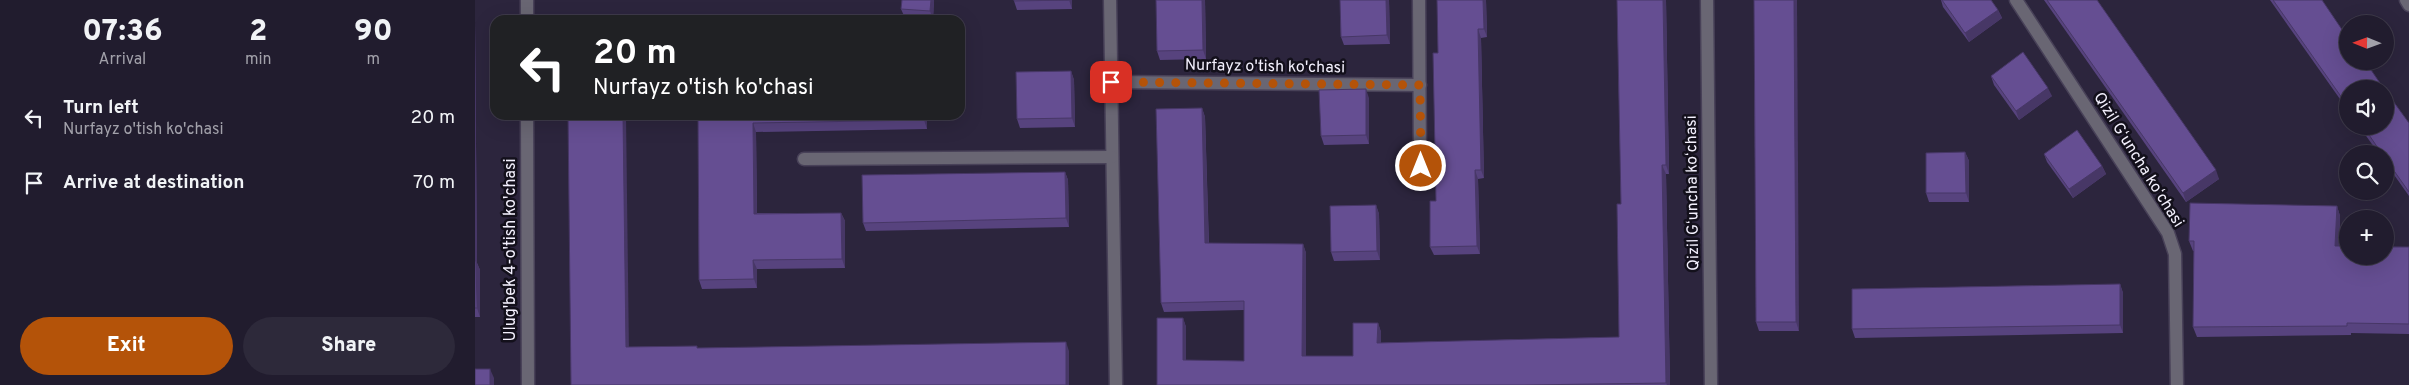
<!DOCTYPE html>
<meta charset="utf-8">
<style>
body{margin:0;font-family:Overpass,sans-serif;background:#2d293a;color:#f1f3f6;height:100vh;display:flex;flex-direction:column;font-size:19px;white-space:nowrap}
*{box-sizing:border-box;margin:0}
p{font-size:16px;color:#a2a1aa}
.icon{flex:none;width:28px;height:28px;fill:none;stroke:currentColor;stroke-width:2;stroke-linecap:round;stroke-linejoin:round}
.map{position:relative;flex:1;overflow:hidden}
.panel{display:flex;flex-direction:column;background:#211c2e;width:475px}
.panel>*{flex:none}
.top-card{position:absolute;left:15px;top:15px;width:475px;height:105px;border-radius:15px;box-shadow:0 5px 20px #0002,0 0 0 1px #3e3a4a;background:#202124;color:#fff;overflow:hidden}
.needle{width:32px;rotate:271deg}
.controls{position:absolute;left:1864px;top:15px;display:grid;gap:10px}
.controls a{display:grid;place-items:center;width:55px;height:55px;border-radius:50%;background:#211c2e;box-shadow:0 5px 20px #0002,0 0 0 1px #3e3a4a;font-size:25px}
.pin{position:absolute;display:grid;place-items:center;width:42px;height:42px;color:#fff;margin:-21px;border-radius:10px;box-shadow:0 2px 8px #0006}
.me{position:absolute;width:55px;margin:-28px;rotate:0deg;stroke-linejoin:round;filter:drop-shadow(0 0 4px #0008)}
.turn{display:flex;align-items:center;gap:18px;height:105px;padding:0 20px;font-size:22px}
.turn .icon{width:65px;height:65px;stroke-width:2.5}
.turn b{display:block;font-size:35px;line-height:42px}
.eta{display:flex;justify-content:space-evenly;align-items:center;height:85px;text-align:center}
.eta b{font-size:30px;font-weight:800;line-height:35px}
.primary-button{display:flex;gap:10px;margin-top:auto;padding:10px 20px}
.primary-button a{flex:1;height:58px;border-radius:30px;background:#b45309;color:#fff;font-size:20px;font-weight:800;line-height:58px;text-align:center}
.primary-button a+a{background:#2d293a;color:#f1f3f6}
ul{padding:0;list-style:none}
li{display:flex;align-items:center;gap:15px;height:65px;padding:0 20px}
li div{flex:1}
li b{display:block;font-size:19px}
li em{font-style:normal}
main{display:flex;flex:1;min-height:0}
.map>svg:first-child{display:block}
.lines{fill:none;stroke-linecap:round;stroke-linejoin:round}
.minor-casing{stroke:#484158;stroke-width:15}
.minor{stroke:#696673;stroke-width:12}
.wall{fill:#57437e}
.shaded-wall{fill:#473766}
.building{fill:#654e92;stroke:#473766}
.route{stroke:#b45309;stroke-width:9;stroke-dasharray:0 16.2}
.labels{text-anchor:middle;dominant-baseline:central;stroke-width:5;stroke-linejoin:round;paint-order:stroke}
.street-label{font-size:16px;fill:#f3f0fd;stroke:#13101b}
</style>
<main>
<section class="panel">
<div class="eta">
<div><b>07:36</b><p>Arrival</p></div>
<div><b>2</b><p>min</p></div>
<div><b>90</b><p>m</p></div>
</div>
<ul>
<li><svg class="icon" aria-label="left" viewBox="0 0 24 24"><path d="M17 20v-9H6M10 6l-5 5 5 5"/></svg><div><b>Turn left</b><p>Nurfayz o'tish ko'chasi</p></div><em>20 m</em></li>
<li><svg class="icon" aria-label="arrive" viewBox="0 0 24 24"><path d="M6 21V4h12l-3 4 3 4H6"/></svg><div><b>Arrive at destination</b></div><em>70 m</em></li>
</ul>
<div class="primary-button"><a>Exit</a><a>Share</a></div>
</section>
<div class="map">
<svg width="1934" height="385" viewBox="0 0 1934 385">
<rect width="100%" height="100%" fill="#2c253d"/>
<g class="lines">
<defs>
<g id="minor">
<path d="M 52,0 L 52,20"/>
<path d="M 635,0 L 641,385"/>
<path d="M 944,0 L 945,165"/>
<path d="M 1232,0 L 1236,385"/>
<path d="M 1541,0 L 1693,233 L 1700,254 L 1702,385"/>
<path d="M 1931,0 L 1934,5"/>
<path d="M 636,82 L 945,85"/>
<path d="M 52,115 L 53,385"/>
<path d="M 329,159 L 637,157"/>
</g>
</defs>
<use href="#minor" class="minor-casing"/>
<use href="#minor" class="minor"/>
</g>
<g class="wall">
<path d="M 427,0 L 459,0 L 458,19 L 430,18 L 426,9 Z"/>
<path d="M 597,0 L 597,9 L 542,10 L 539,1 Z"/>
<path d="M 730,0 L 731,59 L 685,60 L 682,51 Z"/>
<path d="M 865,0 L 914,0 L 915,44 L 869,45 L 866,37 Z"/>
<path d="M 1011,0 L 1012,37 L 1006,38 L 1009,178 L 1003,179 L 1005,254 L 959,255 L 955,247 L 961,201 L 963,53 Z"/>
<path d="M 1142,0 L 1191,0 L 1194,174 L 1191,174 L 1195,385 L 682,385 L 708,318 L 711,327 L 711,360 L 769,361 L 769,310 L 689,312 L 686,303 L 727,108 L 730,117 L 734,243 L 828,244 L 831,253 L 831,356 L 878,356 L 903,323 L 906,332 L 906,343 L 1144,337 L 1146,204 Z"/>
<path d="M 1279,0 L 1324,331 L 1284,331 L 1281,322 Z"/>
<path d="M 1466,0 L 1516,0 L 1523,10 L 1527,18 L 1494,42 L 1468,7 Z"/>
<path d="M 1569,0 L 1622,0 L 1744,179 L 1711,202 Z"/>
<path d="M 1795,0 L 1847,0 L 1872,89 L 1872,109 Z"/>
<path d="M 0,22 L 2,263 L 5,270 L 5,317 L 0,317 Z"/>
<path d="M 596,71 L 599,80 L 600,127 L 545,128 L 542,119 Z"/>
<path d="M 1516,76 L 1577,96 L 1544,120 L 1519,85 Z"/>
<path d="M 894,98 L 894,144 L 849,145 L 846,136 Z"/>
<path d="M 223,115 L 452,115 L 452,129 L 281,132 L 282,213 L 366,213 L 370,221 L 370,268 L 282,269 L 282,288 L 227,289 L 224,280 Z"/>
<path d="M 1934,123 L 1934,196 L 1910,162 L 1910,154 L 1904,154 L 1884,126 L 1910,126 Z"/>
<path d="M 1490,152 L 1494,161 L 1494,202 L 1454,202 L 1451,193 Z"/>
<path d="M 1569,154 L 1627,166 L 1631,174 L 1598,198 L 1572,162 Z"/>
<path d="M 590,172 L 593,180 L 594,227 L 391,231 L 388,223 Z"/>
<path d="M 901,205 L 904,214 L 905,260 L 859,261 L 856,252 Z"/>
<path d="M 1862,206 L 1865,216 L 1864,246 L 1934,247 L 1934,334 L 1876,333 L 1876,335 L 1722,337 L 1718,327 L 1719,251 L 1718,251 L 1714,241 Z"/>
<path d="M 1645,284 L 1648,293 L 1648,333 L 1380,338 L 1377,329 Z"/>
</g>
<g class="shaded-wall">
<path d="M 456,0 L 459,0 L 458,19 L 455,11 Z"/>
<path d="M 594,0 L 597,0 L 597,9 Z"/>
<path d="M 727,0 L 730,0 L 731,59 L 728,50 Z"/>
<path d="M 911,0 L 914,0 L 915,44 L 912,35 Z"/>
<path d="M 1008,0 L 1011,0 L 1012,37 L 1009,29 Z"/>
<path d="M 1188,0 L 1191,0 L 1194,174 L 1191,165 Z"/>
<path d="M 1319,0 L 1322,0 L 1324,331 L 1321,322 Z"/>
<path d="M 1523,10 L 1527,18 L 1494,42 L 1490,33 Z"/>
<path d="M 0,22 L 2,263 L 5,270 L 5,317 L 2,308 L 0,264 Z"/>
<path d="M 1003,29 L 1006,38 L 1009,178 L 1006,170 Z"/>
<path d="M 596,71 L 599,80 L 600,127 L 597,118 Z"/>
<path d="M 1573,88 L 1577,96 L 1544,120 L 1541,111 Z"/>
<path d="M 891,89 L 894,98 L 894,144 L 891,135 Z"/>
<path d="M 727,108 L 730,117 L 734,252 L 730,243 Z"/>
<path d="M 148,115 L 151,115 L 154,355 L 151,347 Z"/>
<path d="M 449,115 L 452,115 L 452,129 L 449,120 Z"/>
<path d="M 278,123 L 281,132 L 282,222 L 279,214 Z"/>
<path d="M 1490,152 L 1494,161 L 1494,202 L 1491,193 Z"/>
<path d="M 1187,165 L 1191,174 L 1195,385 L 1192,385 L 1191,383 Z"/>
<path d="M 1627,166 L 1631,174 L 1598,198 L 1594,189 Z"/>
<path d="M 1000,170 L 1003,179 L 1005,254 L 1002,246 Z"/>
<path d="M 1741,170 L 1744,179 L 1711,202 L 1708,193 Z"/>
<path d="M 590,172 L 593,180 L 594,227 L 591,218 Z"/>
<path d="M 901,205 L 904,214 L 905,260 L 902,251 Z"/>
<path d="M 1862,206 L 1865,216 L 1864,256 L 1860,246 Z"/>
<path d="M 366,213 L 370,221 L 370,268 L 367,259 Z"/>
<path d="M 828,244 L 831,253 L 831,365 L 827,356 Z"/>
<path d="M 278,260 L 282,269 L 282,288 L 279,279 Z"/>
<path d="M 1645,284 L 1648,293 L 1648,333 L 1645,325 Z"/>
<path d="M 708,318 L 711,327 L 711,370 L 708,360 Z"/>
<path d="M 903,323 L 906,332 L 906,352 L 902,343 Z"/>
<path d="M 591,342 L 594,351 L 594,385 L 591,385 Z"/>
<path d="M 15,369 L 19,378 L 19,385 L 15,385 Z"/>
</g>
<g class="building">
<path d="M 427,0 L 456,0 L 455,11 L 426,9 Z"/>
<path d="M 539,0 L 594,0 L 539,1 Z"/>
<path d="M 681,0 L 727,0 L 728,50 L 682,51 Z"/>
<path d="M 865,0 L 911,0 L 912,35 L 866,37 Z"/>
<path d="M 962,0 L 1008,0 L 1009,29 L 1003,29 L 1006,170 L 1000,170 L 1002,246 L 955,247 L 955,201 L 961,201 L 958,53 L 963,53 Z"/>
<path d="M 1142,0 L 1188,0 L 1191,165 L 1187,165 L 1191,383 L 1050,385 L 682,385 L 682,318 L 708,318 L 708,360 L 769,361 L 769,301 L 686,303 L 681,109 L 727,108 L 730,243 L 828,244 L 827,356 L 878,356 L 878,323 L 903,323 L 902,343 L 1144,337 L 1142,204 L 1146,204 Z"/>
<path d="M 1279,0 L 1319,0 L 1321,322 L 1281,322 Z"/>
<path d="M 1467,0 L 1516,0 L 1523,10 L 1490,33 Z"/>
<path d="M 1572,0 L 1622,0 L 1741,170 L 1708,193 Z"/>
<path d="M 1798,0 L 1847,0 L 1872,37 L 1872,61 L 1890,61 L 1909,89 L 1872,89 L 1872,105 Z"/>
<path d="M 1548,52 L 1573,88 L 1541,111 L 1516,76 Z"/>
<path d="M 596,71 L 597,118 L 542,119 L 541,72 Z"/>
<path d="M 891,89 L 891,135 L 846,136 L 844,90 Z"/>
<path d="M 1910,90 L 1934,123 L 1934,192 L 1910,158 L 1910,154 L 1907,154 L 1888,126 L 1910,126 Z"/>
<path d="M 93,115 L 148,115 L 151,347 L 222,346 L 222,348 L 591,342 L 591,385 L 96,385 Z"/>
<path d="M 223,115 L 449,115 L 449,120 L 278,123 L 279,214 L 366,213 L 367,259 L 278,260 L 279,279 L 224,280 Z"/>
<path d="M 1602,130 L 1627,166 L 1594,189 L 1569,154 Z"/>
<path d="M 1490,152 L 1491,193 L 1451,193 L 1451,153 Z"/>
<path d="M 590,172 L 591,218 L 388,223 L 387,175 Z"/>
<path d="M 1715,203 L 1862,206 L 1860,246 L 1872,246 L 1872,256 L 1910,256 L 1910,247 L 1934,247 L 1934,324 L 1872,323 L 1872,326 L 1718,327 L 1719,241 L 1714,241 Z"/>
<path d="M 901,205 L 902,251 L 856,252 L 855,206 Z"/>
<path d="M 0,261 L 1,261 L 2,308 L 0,308 Z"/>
<path d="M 1645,284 L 1645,325 L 1377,329 L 1377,289 Z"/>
<rect x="0" y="369" width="15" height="16"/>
</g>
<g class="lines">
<path class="route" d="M 636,82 L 945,85 L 946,166"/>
</g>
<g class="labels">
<g class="street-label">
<text transform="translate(790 67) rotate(1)">Nurfayz o'tish ko'chasi</text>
<text transform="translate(1663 160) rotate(58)">Qizil Gʻuncha koʻchasi</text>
<text transform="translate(1218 193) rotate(-91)">Qizil Gʻuncha koʻchasi</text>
<text transform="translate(36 250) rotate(-90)">Ulug'bek 4-o'tish ko'chasi</text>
</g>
</g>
</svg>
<div class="controls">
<a><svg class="needle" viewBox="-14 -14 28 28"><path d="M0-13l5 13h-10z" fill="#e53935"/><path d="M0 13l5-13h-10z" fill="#a2a1aa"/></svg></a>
<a><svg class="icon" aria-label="sound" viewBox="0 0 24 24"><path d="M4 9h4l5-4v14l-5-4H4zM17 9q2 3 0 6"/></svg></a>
<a><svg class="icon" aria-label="search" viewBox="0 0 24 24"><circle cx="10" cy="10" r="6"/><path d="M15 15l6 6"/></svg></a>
<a>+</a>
</div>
<div class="pin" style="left:636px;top:82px;background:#d93025"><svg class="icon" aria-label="arrive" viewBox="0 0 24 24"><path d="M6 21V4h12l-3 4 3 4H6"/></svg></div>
<svg class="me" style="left:946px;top:166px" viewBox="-20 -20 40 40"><circle r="17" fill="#b45309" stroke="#fff" stroke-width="3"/><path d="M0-11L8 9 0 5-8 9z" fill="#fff"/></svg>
<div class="top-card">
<div class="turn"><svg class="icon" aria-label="left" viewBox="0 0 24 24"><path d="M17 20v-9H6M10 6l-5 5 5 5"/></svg><div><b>20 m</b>Nurfayz o'tish ko'chasi</div></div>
</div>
</div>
</main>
